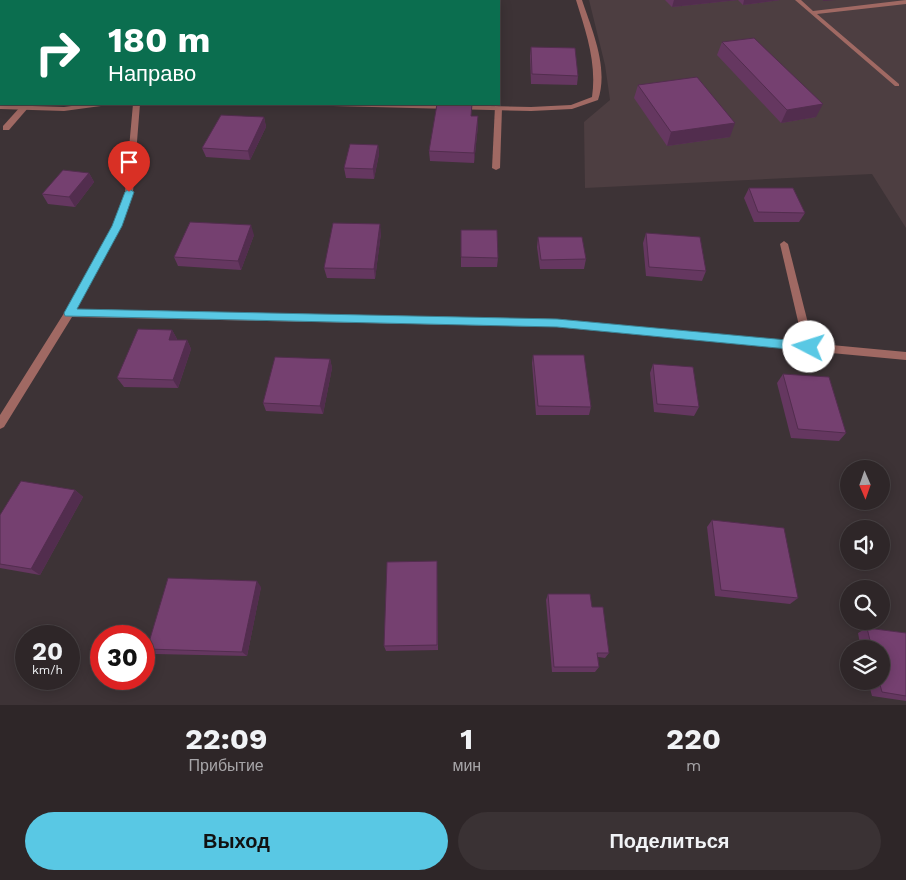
<!DOCTYPE html>
<html lang="ru">
<meta charset="utf-8">
<style>
body{margin:0;font-family:"Work Sans",sans-serif;background:#3a3234;color:#f1f3f6;height:100vh;display:flex;flex-direction:column;font-size:19px;white-space:nowrap}
*{box-sizing:border-box;margin:0}
p{font-size:16px;color:#a7a5a8}
.icon{flex:none;width:28px;height:28px;fill:none;stroke:currentColor;stroke-width:2;stroke-linecap:round;stroke-linejoin:round}
.map{position:relative;height:705px;overflow:hidden}
.sheet{display:flex;flex-direction:column;background:#2e2628;flex:1}
.sheet>*{flex:none}
.guide{position:absolute;left:0px;top:0px;width:500px;height:105px;box-shadow:0 2px 12px #0003,0 0 0 1px #494345;background:#0b6e4f;color:#fff;overflow:hidden}
.needle{width:32px;rotate:178deg}
.controls{position:absolute;left:840px;top:460px;display:grid;gap:10px}
.controls a{display:grid;place-items:center;width:50px;height:50px;border-radius:50%;background:#2e2628;box-shadow:0 2px 12px #0003,0 0 0 1px #494345;font-size:25px}
.speed{position:absolute;left:15px;top:625px;display:flex;gap:10px;font-size:25px;font-weight:700;text-align:center}
.speed>*{display:grid;place-content:center;width:65px;height:65px;border-radius:50%;background:#2e2628;box-shadow:0 2px 12px #0003,0 0 0 1px #494345;line-height:1}
.speed small{font-size:12px;font-weight:400}
.speed .limit{border:8px solid #d22;background:#fff;color:#111}
.pin{position:absolute;display:grid;place-items:center;width:42px;height:42px;color:#fff;margin:-51px -21px;border-radius:50% 50% 50% 0;rotate:-45deg;box-shadow:0 0 5px #0007}
.pin .icon{rotate:45deg}
.me{position:absolute;width:55px;margin:-28px;rotate:275deg;stroke-linejoin:round;filter:drop-shadow(0 0 4px #0008)}
.turn{display:flex;align-items:center;gap:18px;height:105px;padding:0 25px;font-size:22px}
.turn .icon{width:65px;height:65px;stroke-width:2.5}
.turn b{display:block;font-size:35px;line-height:42px}
.eta{display:flex;justify-content:space-evenly;align-items:center;height:85px;text-align:center}
.eta b{font-size:30px;font-weight:700;line-height:35px}
.button{display:flex;gap:10px;margin-top:auto;padding:10px 25px}
.button a{flex:1;height:58px;border-radius:30px;background:#59c8e4;color:#111;font-size:20px;font-weight:700;line-height:58px;text-align:center}
.button a+a{background:#3a3234;color:#f1f3f6}
.map>svg:first-child{display:block}
.built{fill:#4d3e41}
.lines{fill:none;stroke-linecap:round;stroke-linejoin:round}
.lane{fill:#a06963;fill-rule:evenodd}
.street{fill:#a06963;fill-rule:evenodd}
.wall{fill:#653760}
.shaded-wall{fill:#522d4e}
.building{fill:#754070;stroke:#522d4e}
.route{fill:#59c8e4;stroke:#3a8294}
</style>
<div class="map">
<svg width="906" height="705" viewBox="0 0 906 705">
<rect width="100%" height="100%" fill="#3d3336"/>
<path class="built" d="M 589,0 L 906,0 L 906,228 L 872,174 L 585,188 L 584,122 L 610,100 L 605,65 Z"/>
<g class="lines">
<g class="lane">
<path d="M 795,0 L 801,0 L 813,11 L 906,0 L 906,4 L 817,14 L 899,84 L 899,86 L 895,86 Z"/>
<path d="M 21,106 L 28,108 L 9,130 L 3,130 L 3,126 Z"/>
<path d="M 495,106 L 502,108 L 500,168 L 496,170 L 492,168 Z"/>
<path d="M 784,241 L 788,244 L 814,347 L 813,350 L 805,350 L 804,347 L 780,244 Z"/>
</g>
<g class="street">
<rect x="142" y="0" width="6" height="1"/>
<path d="M 576,0 L 582,0 C 592,30 609,68 598,100 L 572,109 L 531,111 L 333,106 L 329,104 L 408,104 L 531,107 L 571,105 L 592,97 C 597,63 586,32 576,0 Z"/>
<path d="M 87,104 L 105,104 L 101,106 L 64,111 L 0,109 L 0,105 L 64,107 Z"/>
<path d="M 133,104 L 140,104 L 133,192 L 121,226 L 76,309 L 557,319 L 906,352 L 906,360 L 557,327 L 72,317 L 4,427 L 0,429 L 0,415 L 66,310 L 113,226 L 125,192 Z"/>
</g>
</g>
<g class="wall">
<rect x="176" y="0" width="36" height="1"/>
<path d="M 665,0 L 780,0 L 743,5 L 738,0 L 672,7 Z"/>
<path d="M 722,42 L 816,117 L 781,123 L 717,55 Z"/>
<path d="M 531,47 L 578,76 L 577,85 L 531,84 L 530,56 Z"/>
<path d="M 638,85 L 730,137 L 667,146 L 634,98 Z"/>
<path d="M 471,116 L 478,125 L 474,163 L 430,161 L 429,151 Z"/>
<path d="M 264,117 L 266,127 L 250,160 L 206,157 L 202,148 Z"/>
<path d="M 378,145 L 379,154 L 374,179 L 346,178 L 344,168 Z"/>
<path d="M 89,173 L 94,182 L 75,207 L 48,204 L 42,194 Z"/>
<path d="M 749,188 L 805,213 L 799,222 L 754,222 L 744,198 Z"/>
<path d="M 461,230 L 498,258 L 497,267 L 461,267 Z"/>
<path d="M 381,233 L 375,279 L 327,278 L 324,268 Z"/>
<path d="M 646,233 L 706,271 L 702,281 L 646,276 L 643,243 Z"/>
<path d="M 254,235 L 241,270 L 178,266 L 174,257 Z"/>
<path d="M 538,237 L 586,259 L 584,269 L 540,269 L 537,247 Z"/>
<path d="M 172,330 L 177,339 L 177,340 L 187,340 L 191,349 L 178,388 L 124,387 L 117,378 Z"/>
<path d="M 533,355 L 591,407 L 589,415 L 536,415 L 532,363 Z"/>
<path d="M 330,359 L 332,368 L 323,414 L 266,411 L 263,403 Z"/>
<path d="M 653,364 L 699,407 L 694,416 L 654,412 L 650,373 Z"/>
<path d="M 783,374 L 846,433 L 839,441 L 791,438 L 777,383 Z"/>
<path d="M 75,490 L 83,497 L 40,575 L 0,568 L 0,515 Z"/>
<path d="M 712,520 L 798,598 L 790,604 L 715,596 L 707,527 Z"/>
<path d="M 437,567 L 438,650 L 386,651 L 384,646 Z"/>
<path d="M 261,587 L 247,656 L 155,654 L 147,649 Z"/>
<path d="M 548,594 L 592,607 L 609,653 L 605,658 L 598,657 L 599,667 L 595,672 L 552,672 L 546,600 Z"/>
<path d="M 867,628 L 906,633 L 906,701 L 872,696 L 868,681 L 881,681 L 881,649 L 861,649 L 858,633 Z"/>
</g>
<g class="shaded-wall">
<path d="M 674,0 L 738,0 L 672,7 Z"/>
<path d="M 744,0 L 780,0 L 743,5 Z"/>
<path d="M 823,0 L 836,0 L 823,1 Z"/>
<path d="M 823,104 L 816,117 L 781,123 L 787,110 Z"/>
<path d="M 478,116 L 478,125 L 474,163 L 474,153 Z"/>
<path d="M 264,117 L 266,127 L 250,160 L 248,151 Z"/>
<path d="M 735,123 L 730,137 L 667,146 L 671,132 Z"/>
<path d="M 378,145 L 379,154 L 374,179 L 373,169 Z"/>
<path d="M 89,173 L 94,182 L 75,207 L 69,197 Z"/>
<path d="M 380,224 L 381,233 L 375,279 L 374,269 Z"/>
<path d="M 251,225 L 254,235 L 241,270 L 238,261 Z"/>
<path d="M 172,330 L 177,339 L 174,349 L 169,340 Z"/>
<path d="M 187,340 L 191,349 L 178,388 L 173,380 Z"/>
<path d="M 330,359 L 332,368 L 323,414 L 320,406 Z"/>
<path d="M 75,490 L 83,497 L 40,575 L 31,569 Z"/>
<path d="M 257,581 L 261,587 L 247,656 L 242,652 Z"/>
</g>
<g class="building">
<rect x="336" y="0" width="117" height="1"/>
<path d="M 754,38 L 823,104 L 787,110 L 722,42 Z"/>
<path d="M 531,47 L 575,48 L 578,76 L 532,74 Z"/>
<path d="M 697,77 L 735,123 L 671,132 L 638,85 Z"/>
<path d="M 437,104 L 472,104 L 471,116 L 478,116 L 474,153 L 429,151 Z"/>
<path d="M 221,115 L 264,117 L 248,151 L 202,148 Z"/>
<path d="M 350,144 L 378,145 L 373,169 L 344,168 Z"/>
<path d="M 63,170 L 89,173 L 69,197 L 42,194 Z"/>
<path d="M 749,188 L 793,188 L 805,213 L 758,212 Z"/>
<path d="M 190,222 L 251,225 L 238,261 L 174,257 Z"/>
<path d="M 333,223 L 380,224 L 374,269 L 324,268 Z"/>
<path d="M 461,230 L 497,230 L 498,258 L 461,257 Z"/>
<path d="M 646,233 L 700,237 L 706,271 L 649,267 Z"/>
<path d="M 538,237 L 582,237 L 586,259 L 541,260 Z"/>
<path d="M 138,329 L 172,330 L 169,340 L 187,340 L 173,380 L 117,378 Z"/>
<path d="M 533,355 L 584,355 L 591,407 L 538,406 Z"/>
<path d="M 275,357 L 330,359 L 320,406 L 263,403 Z"/>
<path d="M 653,364 L 693,367 L 699,407 L 657,404 Z"/>
<path d="M 783,374 L 829,377 L 846,433 L 798,429 Z"/>
<path d="M 21,481 L 75,490 L 31,569 L 0,564 L 0,515 Z"/>
<path d="M 712,520 L 784,528 L 798,598 L 721,590 Z"/>
<path d="M 437,561 L 437,645 L 384,646 L 387,562 Z"/>
<path d="M 168,578 L 257,581 L 242,652 L 147,649 Z"/>
<path d="M 548,594 L 590,594 L 592,607 L 603,607 L 609,653 L 597,653 L 599,667 L 554,667 Z"/>
<path d="M 867,628 L 906,633 L 906,696 L 882,692 L 879,681 L 881,681 L 881,649 L 872,649 Z"/>
</g>
<path class="route" d="M 129,189 L 134,192 L 122,226 L 77,309 L 557,319 L 809,342 L 815,347 L 809,351 L 557,327 L 65,316 L 64,313 L 112,226 L 125,192 Z"/>
</svg>
<div class="controls">
<a><svg class="needle" viewBox="-14 -14 28 28"><path d="M0-13l5 13h-10z" fill="#e53935"/><path d="M0 13l5-13h-10z" fill="#a7a5a8"/></svg></a>
<a><svg class="icon" aria-label="sound" viewBox="0 0 24 24"><path d="M4 9h4l5-4v14l-5-4H4zM17 9q2 3 0 6"/></svg></a>
<a><svg class="icon" aria-label="search" viewBox="0 0 24 24"><circle cx="10" cy="10" r="6"/><path d="M15 15l6 6"/></svg></a>
<a><svg class="icon" aria-label="layers" viewBox="0 0 24 24"><path d="M12 4l9 5-9 5-9-5zM3 14l9 5 9-5"/></svg></a>
</div>
<div class="speed"><div>20<small>km/h</small></div><div class="limit">30</div></div>
<div class="pin" style="left:129px;top:192px;background:#d93025"><svg class="icon" aria-label="arrive" viewBox="0 0 24 24"><path d="M6 21V4h12l-3 4 3 4H6"/></svg></div>
<svg class="me" style="left:809px;top:347px" viewBox="-20 -20 40 40"><circle r="19" fill="#fff"/><path d="M0-13L10 11 0 6-10 11z" fill="#59c8e4"/></svg>
<div class="guide">
<div class="turn"><svg class="icon" aria-label="right" viewBox="0 0 24 24"><path d="M7 20v-9h11M14 6l5 5-5 5"/></svg><div><b>180 m</b>Направо</div></div>
</div>
</div>
<section class="sheet">
<div class="eta">
<div><b>22:09</b><p>Прибытие</p></div>
<div><b>1</b><p>мин</p></div>
<div><b>220</b><p>m</p></div>
</div>
<div class="button"><a>Выход</a><a>Поделиться</a></div>
</section>
